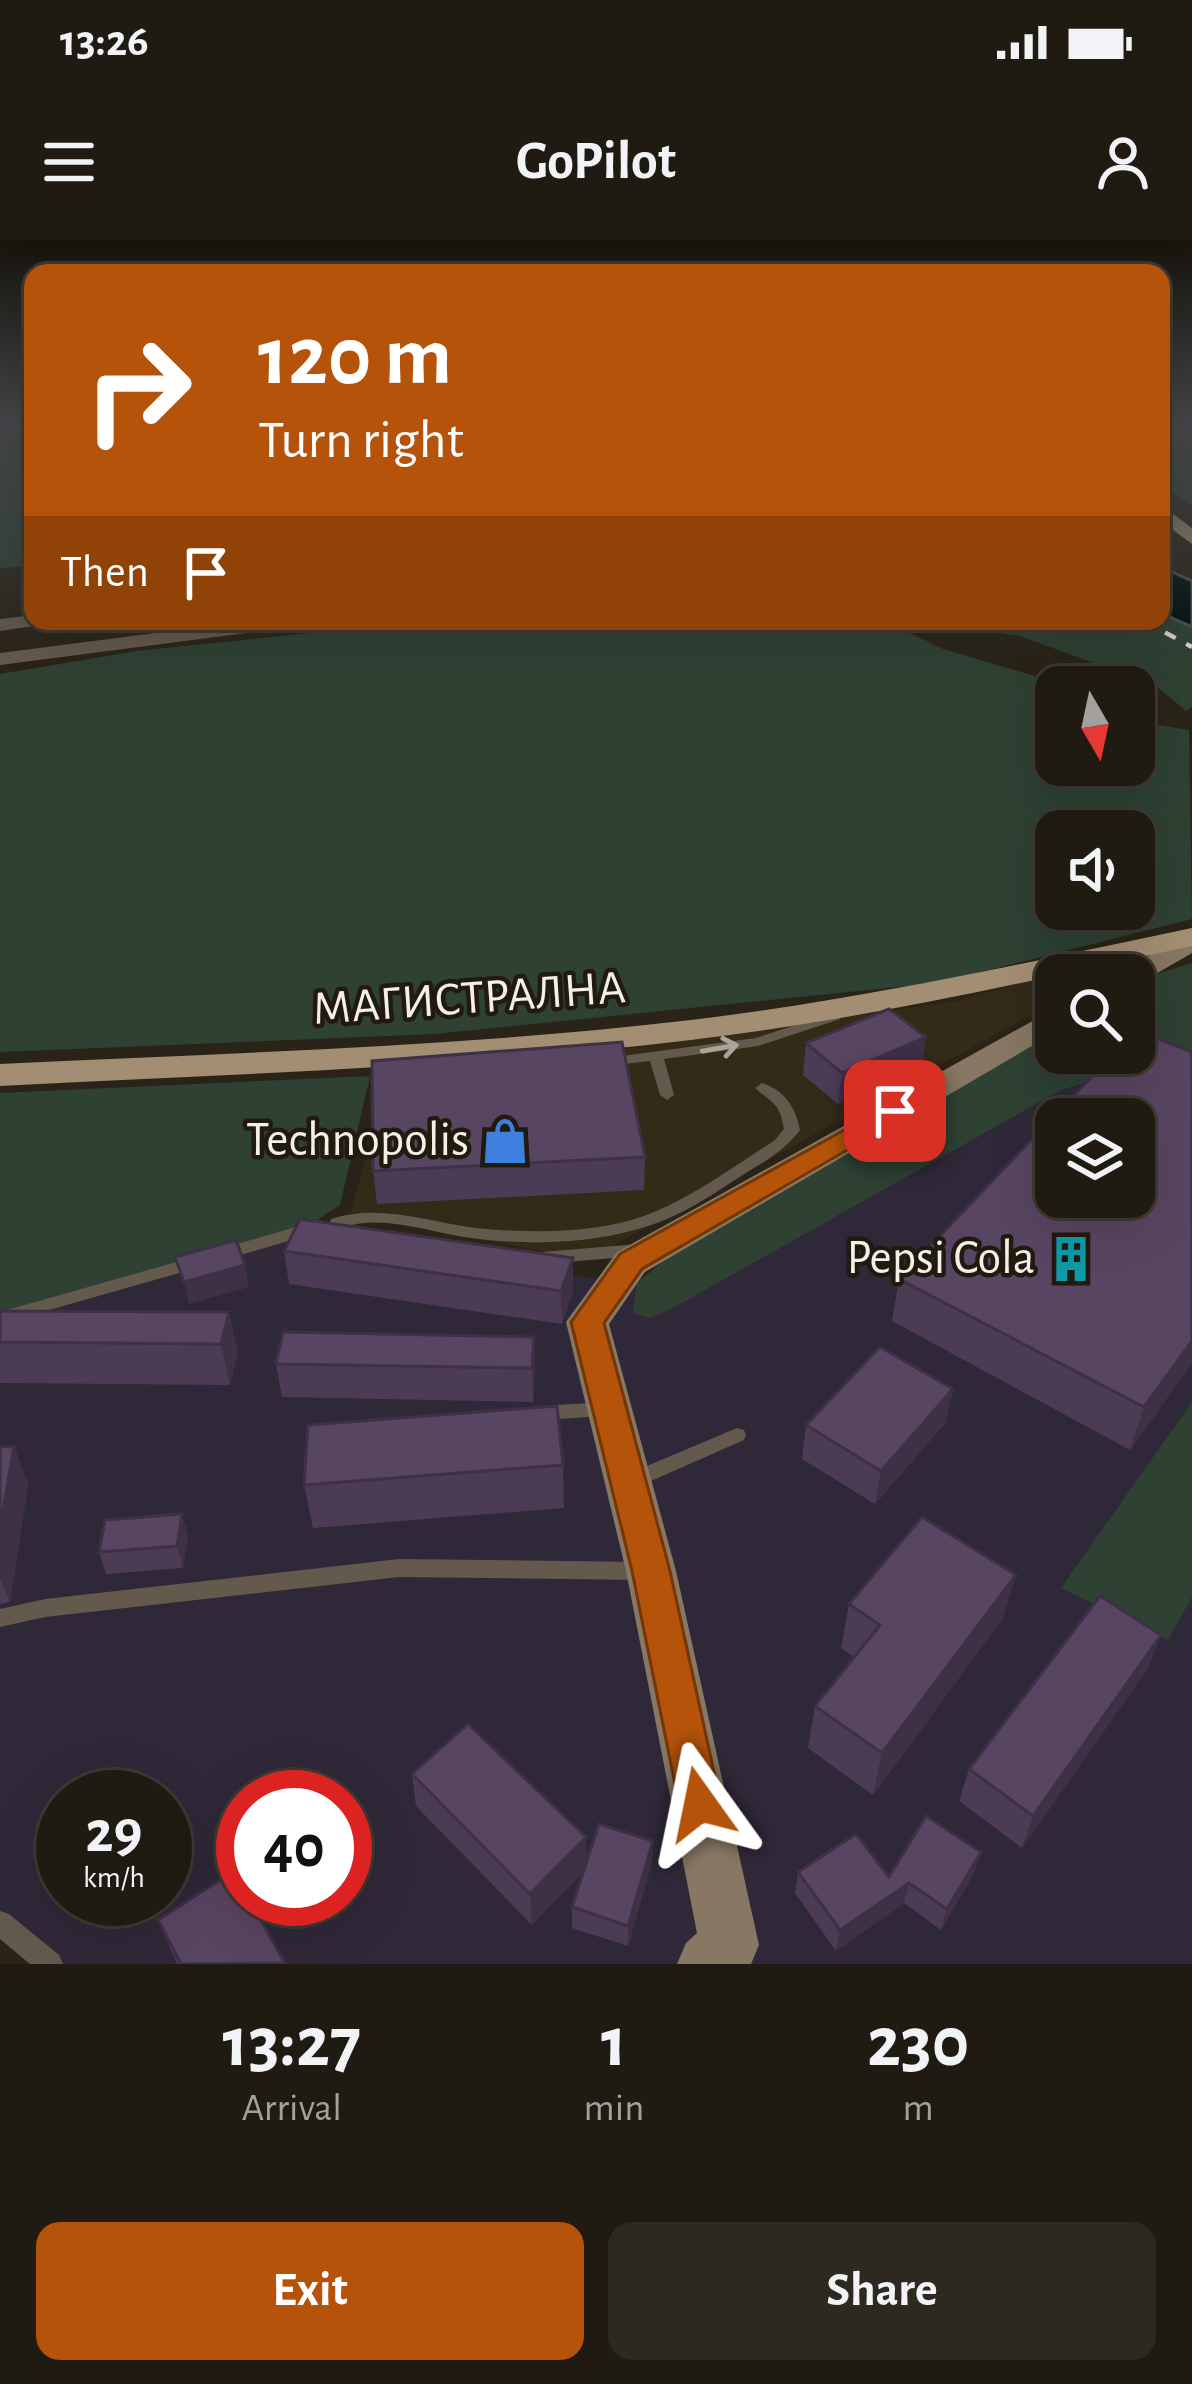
<!DOCTYPE html>
<meta charset="utf-8">
<style>
body{margin:0;font-family:"Alegreya Sans",sans-serif;background:#2d2820;color:#f1f3f6;height:100vh;display:flex;flex-direction:column;font-size:45px;white-space:nowrap}
*{box-sizing:border-box;margin:0}
p{font-size:39px;color:#a2a19f}
.icon{flex:none;width:66px;height:66px;fill:none;stroke:currentColor;stroke-width:2;stroke-linecap:round;stroke-linejoin:round}
.map{position:relative;height:1724px;overflow:hidden}
.details{display:flex;flex-direction:column;background:#201b12;flex:1}
.details>*{flex:none}
.top-card{position:absolute;left:24px;top:24px;width:1146px;height:366px;border-radius:24px;box-shadow:0 12px 48px #0002,0 0 0 3px #3d3932;background:#b45309;color:#fff;overflow:hidden}
.needle{width:78px;rotate:171deg}
.buttons{position:absolute;left:1035px;top:426px;display:grid;gap:24px}
.buttons a{display:grid;place-items:center;width:120px;height:120px;border-radius:24px;background:#201b12;box-shadow:0 12px 48px #0002,0 0 0 3px #3d3932;font-size:60px}
.speed{position:absolute;left:36px;top:1530px;display:flex;gap:24px;font-size:60px;font-weight:700;text-align:center}
.speed>*{display:grid;place-content:center;width:156px;height:156px;border-radius:50%;background:#201b12;box-shadow:0 12px 48px #0002,0 0 0 3px #3d3932;line-height:1}
.speed small{font-size:30px;font-weight:400}
.speed .limit{border:18px solid #d22;background:#fff;color:#111}
.pin{position:absolute;display:grid;place-items:center;width:102px;height:102px;color:#fff;margin:-51px;border-radius:24px;box-shadow:0 6px 18px #0006}
.me{position:absolute;width:132px;margin:-66px;rotate:348deg;stroke-linejoin:round;filter:drop-shadow(0 0 9px #0008)}
.turn{display:flex;align-items:center;gap:42px;height:252px;padding:0 36px;font-size:54px}
.turn .icon{width:156px;height:156px;stroke-width:2.5}
.turn b{display:block;font-size:84px;line-height:102px}
.then{display:flex;align-items:center;height:114px;padding:0 36px;background:#0003;gap:24px;font-size:45px}
.eta{display:flex;justify-content:space-evenly;align-items:center;height:204px;text-align:center}
.eta b{font-size:72px;font-weight:600;line-height:84px}
.button{display:flex;gap:24px;margin-top:auto;padding:24px 36px}
.button a{flex:1;height:138px;border-radius:24px;background:#b45309;color:#fff;font-size:48px;font-weight:600;line-height:138px;text-align:center}
.button a+a{background:#2d2820;color:#f1f3f6}
.status{display:flex;justify-content:space-between;align-items:center;height:84px;padding:0 60px;background:#201b12;direction:ltr}
.status svg{height:33px;fill:currentColor}
header{display:flex;justify-content:space-between;align-items:center;height:156px;padding:0 36px;background:#201b12;font-size:54px;font-weight:600}
.map>svg:first-child{display:block}
.built{fill:#332a18}
.industrial{fill:#2f2838;fill-rule:evenodd}
.green{fill:#2e4133;fill-rule:evenodd}
.water{fill:#000e0f;stroke:#495250;stroke-width:3}
.lines{fill:none;stroke-linecap:round;stroke-linejoin:round}
.lane{fill:#64594d;fill-rule:evenodd}
.street{fill:#64594d;fill-rule:evenodd}
.secondary{fill:#877763;fill-rule:evenodd}
.primary{fill:#a38e74;fill-rule:evenodd}
.rail{stroke:#ddd9d1;stroke-width:4.5;stroke-dasharray:12 12;stroke-linecap:butt}
.wall{fill:#4c3b54}
.shaded-wall{fill:#3e3045}
.building{fill:#584562;stroke:#3e3045;stroke-width:3;fill-rule:evenodd}
.oneway{stroke:#aca49a}
.route{fill:#b45309;stroke:#753606;stroke-width:3}
.labels{text-anchor:middle;dominant-baseline:central;stroke-width:9;stroke-linejoin:round;paint-order:stroke}
.street-label{font-size:48px;fill:#f4f0e8;stroke:#201a0f}
.poi-label{font-size:48px;fill:#f4f0e8;stroke:#201a0f;text-anchor:end}
</style>
<div class="status"><b>13:26</b><svg viewBox="0 0 49 12"><path d="M0 12V9h3v3zM5 12V6h3v6zM10 12V3h3v9zM15 12V0h3v12zM26 1h20v11H26zM47 4h2v5h-2z"/></svg></div>
<header><svg class="icon" aria-label="menu" viewBox="0 0 24 24"><path d="M4 6h16M4 12h16M4 18h16"/></svg>GoPilot<svg class="icon" aria-label="person" viewBox="0 0 24 24"><circle cx="12" cy="8" r="4"/><path d="M4 21q1-7 8-7t8 7"/></svg></header>
<div class="map">
<svg width="1192" height="1724" viewBox="0 0 1192 1724">
<rect width="100%" height="100%" fill="#2a2418"/>
<path class="built" d="M 1089,723 L 1096,735 L 1056,735 L 1056,761 L 587,1020 L 350,973 L 369,909 L 374,845 L 957,761 Z"/>
<path class="industrial" d="M 1192,774 L 1192,1724 L 51,1724 L 0,1683 L 0,1078 L 299,992 L 301,1004 L 637,1043 L 1134,813 ZM 1056,879 L 1134,879 L 1134,957 L 1056,957 ZM 63,1557 L 165,1557 L 165,1659 L 63,1659 ZM 243,1557 L 345,1557 L 345,1659 L 243,1659 Z"/>
<g class="green">
<path d="M 0,181 L 33,181 L 33,326 L 0,328 Z"/>
<path d="M 1161,181 L 1192,181 L 1192,266 L 1161,244 Z"/>
<path d="M 1161,373 L 1192,387 L 1192,467 L 1186,471 L 1156,446 L 1020,396 L 924,381 L 1161,381 Z"/>
<path d="M 427,381 L 884,381 L 943,409 L 1072,447 L 1056,447 L 1056,525 L 1134,525 L 1134,481 L 1189,490 L 1192,679 L 938,743 L 434,794 L 0,812 L 0,434 L 136,411 ZM 1056,591 L 1134,591 L 1134,669 L 1056,669 Z"/>
<path d="M 1192,723 L 1192,811 L 1061,850 L 673,1068 L 650,1078 L 633,1073 L 637,1043 L 667,1018 L 1056,786 L 1056,813 L 1134,813 L 1134,741 Z"/>
<path d="M 370,836 L 340,965 L 299,992 L 0,1078 L 0,853 Z"/>
<path d="M 1192,1162 L 1192,1357 L 1168,1400 L 1061,1348 Z"/>
</g>
<path class="water" d="M 1161,327 L 1192,341 L 1192,387 L 1161,373 Z"/>
<g class="lines">
<g class="lane">
<path d="M 835,772 L 842,776 L 840,779 L 758,806 L 664,819 L 674,855 L 667,860 L 660,855 L 650,821 L 607,826 L 600,822 L 607,818 L 756,798 Z"/>
<path d="M 762,843 C 785,851 795,866 800,890 C 783,913 758,925 735,940 C 709,957 683,974 654,984 C 598,1004 530,1006 471,998 C 431,993 385,974 344,987 L 339,1000 L 327,1000 L 325,996 L 331,979 C 379,964 421,980 469,987 C 521,994 595,994 644,976 C 691,959 732,927 774,901 L 784,889 C 780,863 772,863 755,848 Z"/>
<path d="M 299,986 L 316,989 L 318,993 L 316,997 L 299,998 L 223,1020 L 217,1018 L 215,1014 L 217,1010 Z"/>
<path d="M 638,1004 L 644,1006 L 646,1010 L 644,1014 L 638,1016 L 542,1024 L 536,1022 L 534,1018 L 536,1014 L 542,1012 Z"/>
<path d="M 194,1017 L 200,1019 L 202,1023 L 200,1027 L 0,1084 L 0,1072 Z"/>
<path d="M 606,1162 L 613,1164 L 615,1169 L 613,1174 L 606,1176 L 541,1180 L 534,1178 L 532,1173 L 534,1168 L 541,1166 Z"/>
<path d="M 737,1188 L 744,1190 L 746,1195 L 744,1200 L 635,1248 L 628,1246 L 625,1240 L 628,1234 Z"/>
<path d="M 399,1319 L 642,1322 L 649,1325 L 652,1331 L 649,1337 L 642,1340 L 399,1337 L 45,1377 L 0,1387 L 0,1369 L 45,1359 Z"/>
<path d="M 0,1671 L 9,1674 L 59,1715 L 63,1724 L 30,1724 L 0,1699 Z"/>
</g>
<g class="street">
<path d="M 33,375 L 33,381 L 42,381 L 40,385 L 0,391 L 0,379 Z"/>
<path d="M 249,381 L 302,381 L 293,387 L 0,425 L 0,413 Z"/>
</g>
<g class="secondary">
<path d="M 1192,691 L 1192,713 L 1142,742 L 1134,744 L 1134,735 L 1115,735 Z"/>
<path d="M 1056,768 L 1056,792 L 645,1032 L 609,1084 L 676,1331 L 759,1705 L 751,1724 L 677,1724 L 686,1703 L 697,1693 L 626,1331 L 566,1082 L 617,1012 Z"/>
</g>
<g class="primary">
<path d="M 1161,265 L 1192,288 L 1192,304 L 1161,281 Z"/>
<path d="M 1192,688 L 1192,706 C 1026,742 860,780 691,800 C 462,828 230,834 0,846 L 0,824 C 230,813 462,807 691,780 C 859,760 1026,723 1192,688 Z"/>
</g>
<path class="rail" d="M 1144,381 L 1192,407"/>
</g>
<g class="wall">
<path d="M 926,797 L 921,828 L 838,864 L 803,835 L 806,803 Z"/>
<path d="M 645,917 L 644,950 L 377,964 L 373,931 Z"/>
<path d="M 284,1011 L 573,1018 L 573,1051 L 562,1084 L 289,1044 Z"/>
<path d="M 899,1039 L 1192,1123 L 1130,1210 L 892,1081 Z"/>
<path d="M 0,1071 L 229,1072 L 238,1113 L 230,1145 L 0,1143 Z"/>
<path d="M 534,1097 L 535,1130 L 533,1162 L 282,1157 L 276,1124 Z"/>
<path d="M 953,1149 L 946,1182 L 875,1264 L 802,1219 L 806,1185 Z"/>
<path d="M 14,1206 L 28,1245 L 10,1362 L 0,1364 L 0,1207 Z"/>
<path d="M 563,1225 L 564,1268 L 313,1288 L 304,1245 Z"/>
<path d="M 182,1274 L 188,1296 L 183,1328 L 106,1334 L 99,1312 Z"/>
<path d="M 849,1364 L 1003,1378 L 873,1555 L 808,1508 L 815,1466 L 854,1417 L 841,1408 Z"/>
<path d="M 1161,1395 L 1148,1428 L 1022,1608 L 959,1561 L 969,1529 Z"/>
<path d="M 412,1534 L 586,1623 L 653,1601 L 652,1622 L 628,1706 L 572,1688 L 572,1667 L 583,1632 L 532,1685 L 416,1566 Z"/>
<path d="M 981,1612 L 974,1633 L 941,1690 L 904,1663 L 836,1711 L 795,1653 L 798,1632 L 889,1637 Z"/>
<path d="M 249,1659 L 286,1724 L 177,1724 L 158,1680 Z"/>
</g>
<g class="shaded-wall">
<path d="M 926,797 L 921,828 L 838,864 L 842,833 Z"/>
<path d="M 573,1018 L 573,1051 L 562,1084 L 561,1051 Z"/>
<path d="M 245,1025 L 249,1047 L 189,1064 L 184,1042 Z"/>
<path d="M 229,1072 L 238,1113 L 230,1145 L 221,1104 Z"/>
<path d="M 534,1097 L 535,1130 L 533,1162 L 532,1128 Z"/>
<path d="M 1192,1101 L 1192,1123 L 1130,1210 L 1144,1167 Z"/>
<path d="M 953,1149 L 946,1182 L 875,1264 L 881,1231 Z"/>
<path d="M 14,1206 L 28,1245 L 10,1362 L 0,1338 L 0,1288 Z"/>
<path d="M 182,1274 L 188,1296 L 183,1328 L 177,1306 Z"/>
<path d="M 1016,1335 L 1003,1378 L 873,1555 L 882,1513 Z"/>
<path d="M 1161,1395 L 1148,1428 L 1022,1608 L 1033,1576 Z"/>
<path d="M 586,1597 L 586,1629 L 532,1685 L 530,1654 Z"/>
<path d="M 653,1601 L 652,1622 L 628,1706 L 628,1686 Z"/>
<path d="M 981,1612 L 974,1633 L 941,1690 L 947,1669 Z"/>
<path d="M 909,1643 L 904,1663 L 836,1711 L 840,1690 Z"/>
</g>
<g class="building">
<path d="M 889,769 L 926,797 L 842,833 L 806,803 Z"/>
<path d="M 1136,790 L 1192,812 L 1192,1101 L 1144,1167 L 899,1039 L 1114,813 L 1134,813 L 1134,792 ZM 1056,879 L 1134,879 L 1134,957 L 1056,957 Z"/>
<path d="M 622,802 L 645,917 L 373,931 L 372,821 Z"/>
<path d="M 300,979 L 573,1018 L 561,1051 L 284,1011 Z"/>
<path d="M 236,1000 L 245,1025 L 184,1042 L 175,1017 Z"/>
<path d="M 0,1071 L 229,1072 L 221,1104 L 0,1102 Z"/>
<path d="M 283,1092 L 534,1097 L 532,1128 L 276,1124 Z"/>
<path d="M 880,1107 L 953,1149 L 881,1231 L 806,1185 Z"/>
<path d="M 557,1166 L 563,1225 L 304,1245 L 308,1185 Z"/>
<path d="M 14,1206 L 0,1288 L 0,1207 Z"/>
<path d="M 182,1274 L 177,1306 L 99,1312 L 105,1280 Z"/>
<path d="M 922,1277 L 1016,1335 L 882,1513 L 815,1466 L 880,1385 L 849,1364 Z"/>
<path d="M 1100,1356 L 1161,1395 L 1033,1576 L 969,1529 Z"/>
<path d="M 468,1484 L 586,1597 L 530,1654 L 412,1534 Z"/>
<path d="M 926,1576 L 981,1612 L 947,1669 L 909,1643 L 840,1690 L 798,1632 L 856,1594 L 889,1637 Z"/>
<path d="M 599,1584 L 653,1601 L 628,1686 L 572,1667 Z"/>
<path d="M 234,1631 L 243,1648 L 243,1659 L 249,1659 L 285,1723 L 181,1724 L 158,1680 Z"/>
</g>
<defs><path id="oneway-shaft" d="M-6 0H5M1.5-3L5.5 0L1.5 3" fill="none" stroke-width="1.6" stroke-linecap="round" stroke-linejoin="round" transform="scale(3)"/></defs>
<use class="oneway" href="#oneway-shaft" transform="translate(720 808) rotate(-10)"/>
<linearGradient id="sky" x2="0" y2="1"><stop stop-color="#17140d"/><stop offset="0.43" stop-color="#444548"/><stop offset="1" stop-color="#444548" stop-opacity="0"/></linearGradient>
<rect width="1192" height="422" fill="url(#sky)"/>
<path class="route" d="M 895,862 L 908,871 L 904,877 L 642,1029 L 604,1083 L 670,1331 L 721,1564 L 715,1579 L 700,1585 L 685,1579 L 679,1564 L 632,1331 L 571,1082 L 620,1014 Z"/>
<defs>
<symbol id="shop-bare" viewBox="-9 -9 18 18"><path d="M-5-2.5h2.3a2.7 3.5 0 0 1 5.4 0H5L5.5 6h-11ZM-1.5-2.5h3a1.5 2.3 0 0 0-3 0Z" fill="#3f7fe0" stroke="#201a0f" stroke-width="2.5" paint-order="stroke"/></symbol>
<symbol id="building-bare" viewBox="-9 -9 18 18"><path d="M-4-6H4V6H1V3H-1V6H-4ZM-2.5-4.3h1.7v1.8h-1.7ZM.8-4.3h1.7v1.8H.8ZM-2.5-1h1.7V.8h-1.7ZM.8-1h1.7V.8H.8Z" fill="#0f9aa8" stroke="#201a0f" stroke-width="2.5" paint-order="stroke"/></symbol>
</defs>
<g fill-rule="evenodd">
<use href="#shop-bare" x="472" y="868" width="66" height="66"/>
<use href="#building-bare" x="1038" y="986" width="66" height="66"/>
</g>
<g class="labels">
<g class="street-label">
<text transform="translate(469 759) rotate(-4)">МАГИСТРАЛНА</text>
</g>
<g class="poi-label">
<text x="469" y="901">Technopolis</text>
<text x="1035" y="1019">Pepsi Cola</text>
</g>
</g>
</svg>
<div class="buttons">
<a><svg class="needle" viewBox="-14 -14 28 28"><path d="M0-13l5 13h-10z" fill="#e53935"/><path d="M0 13l5-13h-10z" fill="#a2a19f"/></svg></a>
<a><svg class="icon" aria-label="sound" viewBox="0 0 24 24"><path d="M4 9h4l5-4v14l-5-4H4zM17 9q2 3 0 6"/></svg></a>
<a><svg class="icon" aria-label="search" viewBox="0 0 24 24"><circle cx="10" cy="10" r="6"/><path d="M15 15l6 6"/></svg></a>
<a><svg class="icon" aria-label="layers" viewBox="0 0 24 24"><path d="M12 4l9 5-9 5-9-5zM3 14l9 5 9-5"/></svg></a>
</div>
<div class="speed"><div>29<small>km/h</small></div><div class="limit">40</div></div>
<div class="pin" style="left:895px;top:871px;background:#d93025"><svg class="icon" aria-label="arrive" viewBox="0 0 24 24"><path d="M6 21V4h12l-3 4 3 4H6"/></svg></div>
<svg class="me" style="left:700px;top:1564px" viewBox="-20 -20 40 40"><path d="M0-17L14 15 0 8-14 15z" fill="#b45309" stroke="#fff" stroke-width="4"/></svg>
<div class="top-card">
<div class="turn"><svg class="icon" aria-label="right" viewBox="0 0 24 24"><path d="M7 20v-9h11M14 6l5 5-5 5"/></svg><div><b>120 m</b>Turn right</div></div>
<div class="then">Then<svg class="icon" aria-label="arrive" viewBox="0 0 24 24"><path d="M6 21V4h12l-3 4 3 4H6"/></svg></div>
</div>
</div>
<section class="details">
<div class="eta">
<div><b>13:27</b><p>Arrival</p></div>
<div><b>1</b><p>min</p></div>
<div><b>230</b><p>m</p></div>
</div>
<div class="button"><a>Exit</a><a>Share</a></div>
</section>
